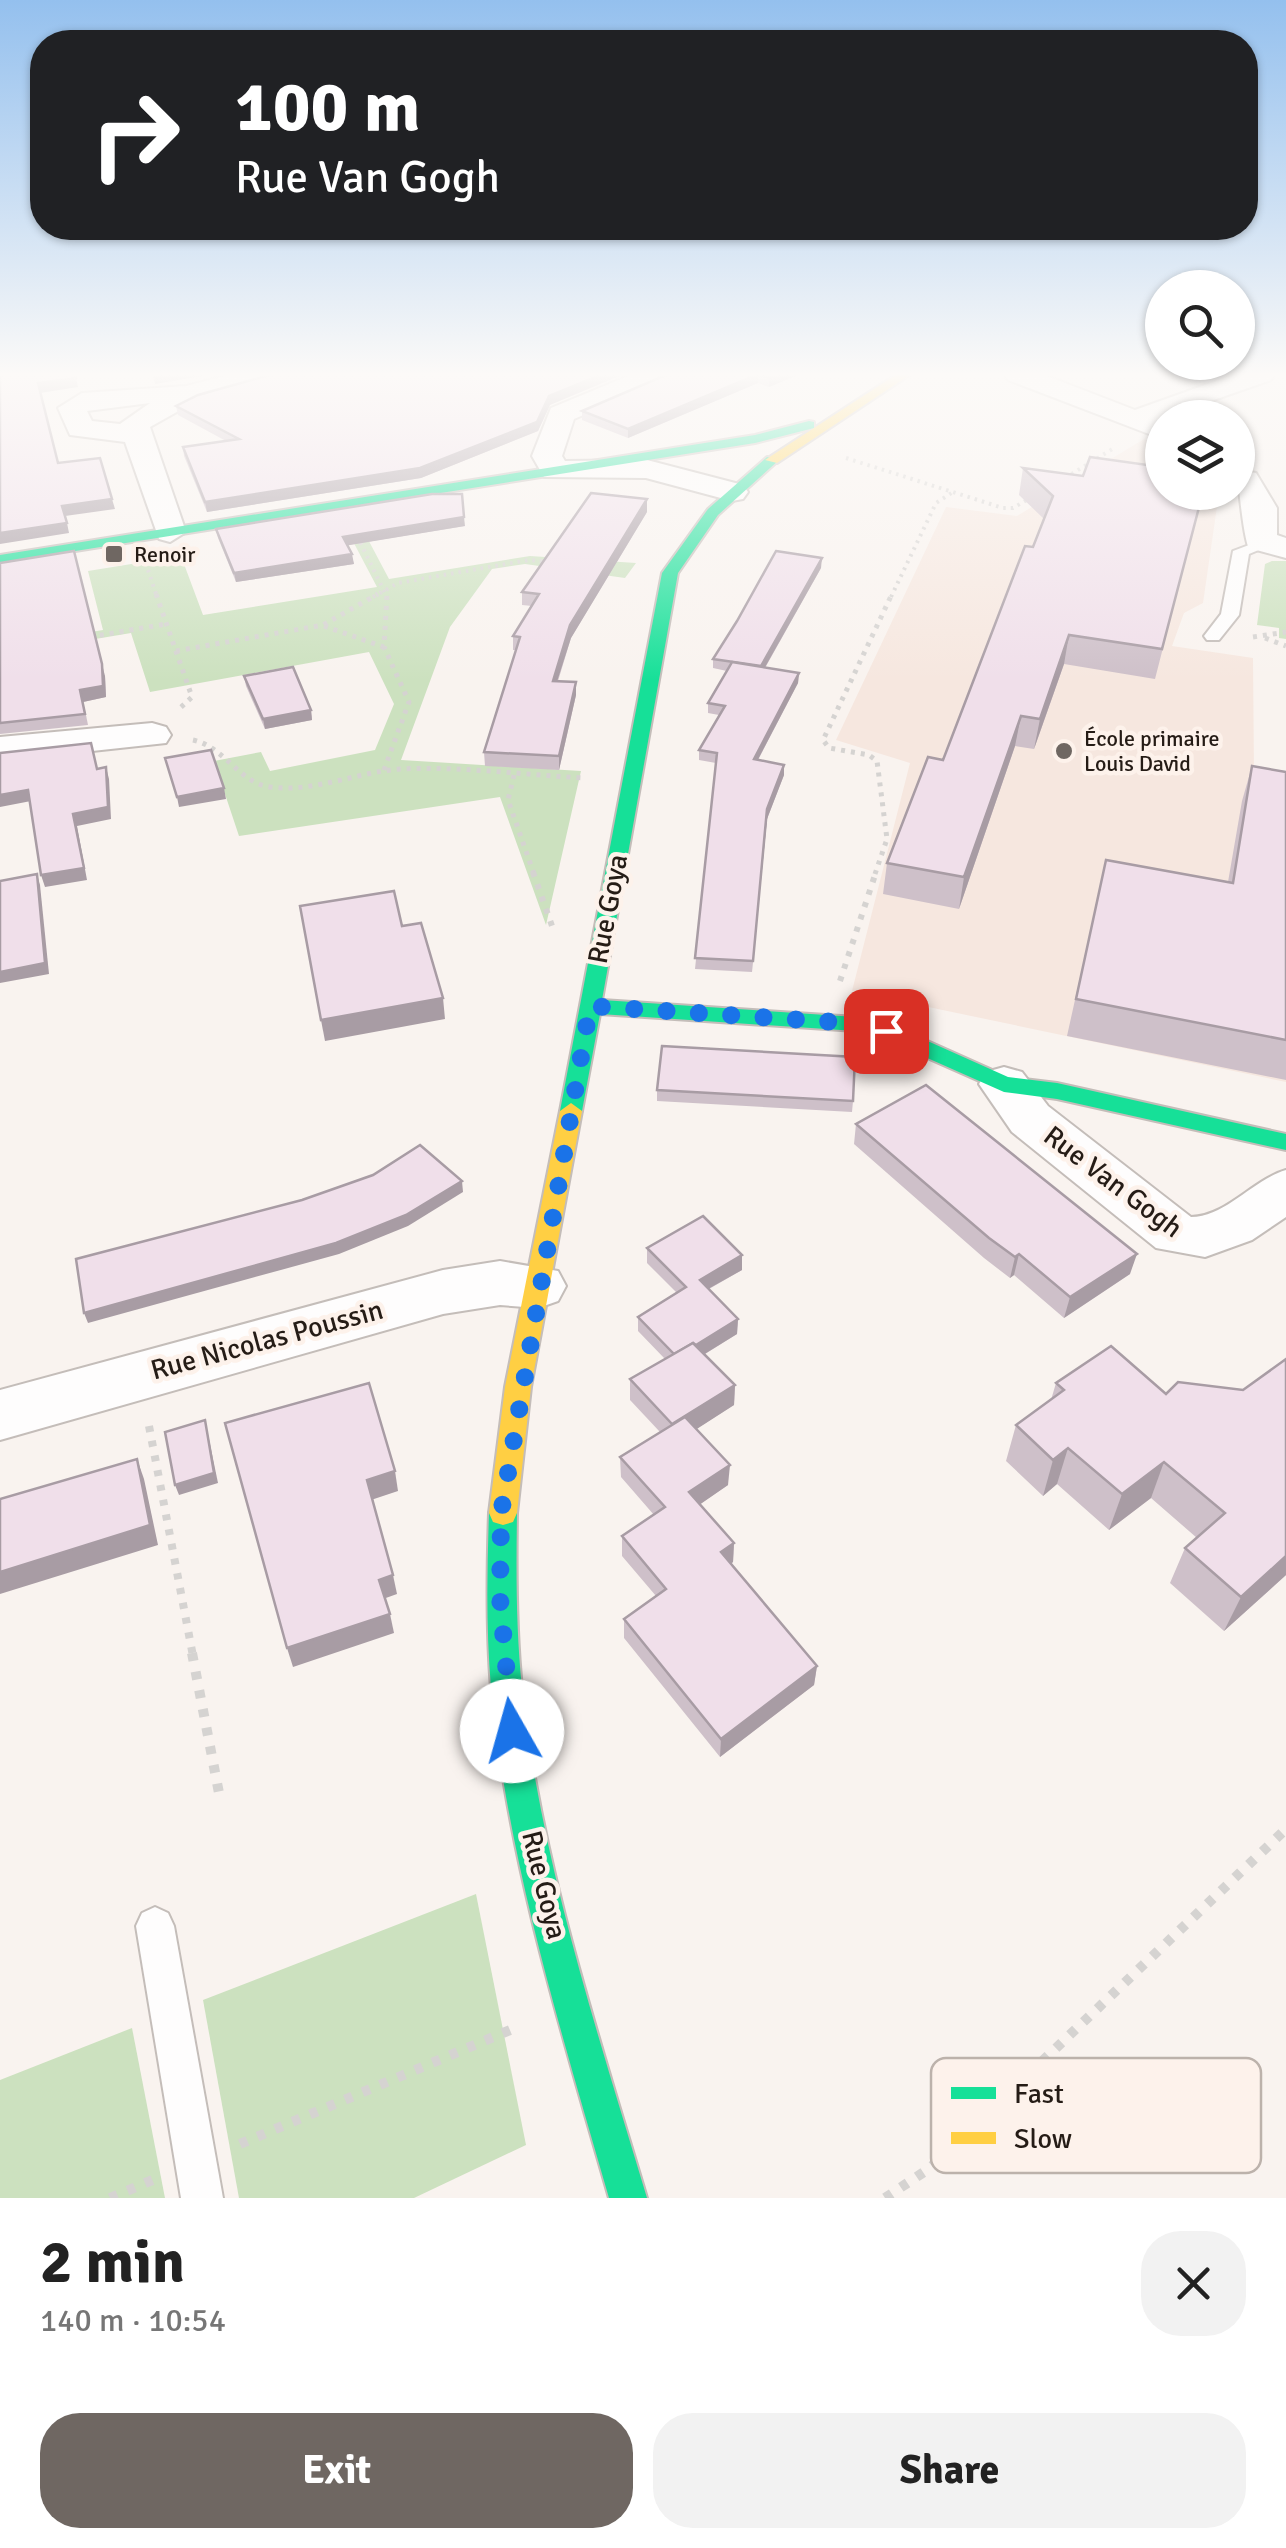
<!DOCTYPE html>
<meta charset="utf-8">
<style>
body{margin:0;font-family:Signika,sans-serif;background:#f2f2f2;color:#222;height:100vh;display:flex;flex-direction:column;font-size:38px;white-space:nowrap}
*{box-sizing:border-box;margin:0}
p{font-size:32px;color:#767676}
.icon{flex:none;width:55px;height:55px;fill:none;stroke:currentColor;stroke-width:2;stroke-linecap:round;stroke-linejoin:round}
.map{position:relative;height:2198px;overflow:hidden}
.sheet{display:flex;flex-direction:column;background:#fff;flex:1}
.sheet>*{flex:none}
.hud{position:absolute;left:30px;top:30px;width:1228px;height:210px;border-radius:40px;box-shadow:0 2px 8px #0004;background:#202124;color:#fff;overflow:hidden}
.tools{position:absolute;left:1145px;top:270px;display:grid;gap:20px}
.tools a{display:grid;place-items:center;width:110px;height:110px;border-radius:50%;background:#fff;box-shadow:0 2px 8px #0004;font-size:50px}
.pin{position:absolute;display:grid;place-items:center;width:85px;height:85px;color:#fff;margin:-42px;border-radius:20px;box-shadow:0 5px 15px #0006}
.me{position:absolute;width:110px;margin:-55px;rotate:353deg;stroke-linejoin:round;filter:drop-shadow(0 0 8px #0008)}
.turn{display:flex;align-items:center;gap:35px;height:210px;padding:0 40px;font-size:45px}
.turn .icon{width:130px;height:130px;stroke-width:2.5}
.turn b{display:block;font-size:70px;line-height:85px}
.round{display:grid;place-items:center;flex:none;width:105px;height:105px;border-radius:40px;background:#f2f2f2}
.summary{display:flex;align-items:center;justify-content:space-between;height:170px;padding:0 40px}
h1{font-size:60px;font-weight:700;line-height:75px}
.action{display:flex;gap:20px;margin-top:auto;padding:20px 40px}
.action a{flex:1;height:115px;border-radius:40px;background:#6f6762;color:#fff;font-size:40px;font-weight:700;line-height:115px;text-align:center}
.action a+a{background:#f2f2f2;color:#222}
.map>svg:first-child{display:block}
.built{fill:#f6e7df}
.green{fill:#cce1bf}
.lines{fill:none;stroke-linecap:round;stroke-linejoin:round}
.lane-casing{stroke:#c4bdb9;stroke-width:4}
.street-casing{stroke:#c4bdb9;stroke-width:4}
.fast-casing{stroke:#c4bdb9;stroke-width:4}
.slow-casing{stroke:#c4bdb9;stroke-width:4}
.path-far4{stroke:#d5d3d1;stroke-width:4;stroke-dasharray:2.5 5;stroke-linecap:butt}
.path-far3{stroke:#d5d3d1;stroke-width:5;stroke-dasharray:4 6;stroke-linecap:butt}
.path-far2{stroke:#d5d3d1;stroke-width:6;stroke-dasharray:5 8;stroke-linecap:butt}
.path-far1{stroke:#d5d3d1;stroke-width:8;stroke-dasharray:6 9;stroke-linecap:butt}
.path{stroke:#d5d3d1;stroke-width:10;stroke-dasharray:8 11;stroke-linecap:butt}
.lane{fill:#fefdfd;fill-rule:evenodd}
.street{fill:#fefdfd;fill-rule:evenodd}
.fast{fill:#16e098;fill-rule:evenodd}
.slow{fill:#ffcf43;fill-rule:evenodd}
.wall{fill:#cec0c9}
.shaded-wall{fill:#a89ca4}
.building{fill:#f0dfea;stroke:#a89ca4;stroke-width:2.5}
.route{stroke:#1a73e8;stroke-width:18;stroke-dasharray:0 32.4}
.poi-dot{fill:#6f6762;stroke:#fdf2eb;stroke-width:4}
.labels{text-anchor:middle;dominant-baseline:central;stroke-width:9;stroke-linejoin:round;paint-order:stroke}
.far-poi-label{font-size:22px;fill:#251c16;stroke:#fdf2eb;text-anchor:start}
.street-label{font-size:28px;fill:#251c16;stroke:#fdf2eb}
.key{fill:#fdf2eb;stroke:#bcb2ab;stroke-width:2.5}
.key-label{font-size:28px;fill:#251c16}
</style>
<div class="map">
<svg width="1286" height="2198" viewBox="0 0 1286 2198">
<rect width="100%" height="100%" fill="#f9f3ef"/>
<path class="built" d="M 1144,439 L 1162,450 L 1162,492 L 1219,493 L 1203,603 L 1184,613 L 1172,646 L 1253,658 L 1254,777 L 1286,786 L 1286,1082 L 852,991 L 910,763 L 836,740 L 946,507 L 1017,516 Z"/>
<g class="green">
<path d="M 362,528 L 389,579 L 530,556 L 636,563 L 625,578 L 525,564 L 492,569 L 450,627 L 401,760 L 581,771 L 546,925 L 500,797 L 239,836 L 214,761 L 261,752 L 270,771 L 375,750 L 394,704 L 369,652 L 150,692 L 131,633 L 0,655 L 0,647 L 103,630 L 88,571 L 181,556 L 203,615 L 377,587 L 347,530 Z"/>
<path d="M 1272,561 L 1286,561 L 1286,639 L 1279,638 L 1279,628 L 1257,625 L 1265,564 Z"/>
<path d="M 476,1894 L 526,2145 L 414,2198 L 239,2198 L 203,2000 Z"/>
<path d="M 132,2028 L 165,2198 L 0,2198 L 0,2080 Z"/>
</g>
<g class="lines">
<defs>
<g id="lane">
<path d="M 1265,539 L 1273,544 L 1249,554 L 1239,615 L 1219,640 L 1207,640 L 1204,636 L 1221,614 L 1233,551 Z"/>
<path d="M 155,1907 L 168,1913 L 174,1926 L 223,2198 L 181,2198 L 136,1926 L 142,1913 Z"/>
</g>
<g id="street">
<path d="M 233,374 L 277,374 L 273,380 L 198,400 L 150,427 L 186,532 L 170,542 L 159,539 L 125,442 L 70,435 L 58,408 L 82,393 L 186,386 ZM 150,403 L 120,424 L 92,421 L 87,411 Z"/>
<path d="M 633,374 L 670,374 L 666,380 L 574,419 L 562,456 L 565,461 L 647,460 L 743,485 L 748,492 L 743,499 L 732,501 L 646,478 L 544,477 L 532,456 L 551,408 Z"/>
<path d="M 1004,374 L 1042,374 L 1135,410 L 1236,374 L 1275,374 L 1271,380 L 1162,418 L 1162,439 L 1008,380 Z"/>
<path d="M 1245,471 L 1256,473 L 1277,508 L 1277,535 L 1286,538 L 1286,558 L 1249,548 C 1244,540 1238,484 1238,473 Z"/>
<path d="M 152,723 L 166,727 L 171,735 L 166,743 L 0,761 L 0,737 Z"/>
<path d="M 1004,1067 L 1022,1072 L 1048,1106 L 1191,1217 C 1227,1216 1252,1180 1286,1170 L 1286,1217 L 1252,1240 L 1205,1257 L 1156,1248 L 1012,1132 L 979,1084 L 986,1072 Z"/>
<path d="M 500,1261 L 558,1271 L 566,1286 L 558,1301 L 538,1308 L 500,1305 L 443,1314 L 0,1440 L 0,1390 L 443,1270 Z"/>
</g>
<g id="fast">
<path d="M 809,421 L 814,422 L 814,428 L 755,443 L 0,563 L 0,555 L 755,435 Z"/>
<path d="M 767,457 L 779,460 L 718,515 L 678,573 L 602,1000 L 856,1017 L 894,1026 L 1008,1077 L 1057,1083 L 1286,1134 L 1286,1150 L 1057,1099 L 1004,1092 L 880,1037 L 856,1031 L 600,1014 L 582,1111 L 571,1119 L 563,1117 L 560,1111 L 662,573 L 708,509 Z"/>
<path d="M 503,1501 L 513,1504 L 517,1513 C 516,1572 516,1630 522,1688 C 541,1862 597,2031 647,2198 L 609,2198 C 561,2031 508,1862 491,1688 C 486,1629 487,1571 489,1513 L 493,1504 Z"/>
</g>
<g id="slow">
<path d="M 897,374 L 911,374 L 777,463 L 765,460 Z"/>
<path d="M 571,1103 L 582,1111 L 531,1387 L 517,1513 L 513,1522 L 503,1525 L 493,1522 L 489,1513 L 505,1387 L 560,1111 Z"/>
</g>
</defs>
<use href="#lane" class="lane-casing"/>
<use href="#street" class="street-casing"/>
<use href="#fast" class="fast-casing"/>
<use href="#slow" class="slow-casing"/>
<g class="path-far4">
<path d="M 846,458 L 1003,508 L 1013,508 L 1032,497"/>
<path d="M 1065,478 L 1114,448"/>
<path d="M 357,536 L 387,597"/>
<path d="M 148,570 L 157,597"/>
<path d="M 373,597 L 398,583 L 529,560 L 550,562"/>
<path d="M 891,597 L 936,503 L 953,492"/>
</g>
<g class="path-far3">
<path d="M 156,594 L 192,697 L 178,710"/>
<path d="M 324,626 L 384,647"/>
<path d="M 90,637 L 166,624"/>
<path d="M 1253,637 L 1286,632"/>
<path d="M 1265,638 L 1286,646"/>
<path d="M 176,651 L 323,625 L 378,594"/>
<path d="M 193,740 C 225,747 239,783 270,787 C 313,793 357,772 400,769 C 462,766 524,775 586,778"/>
<path d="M 384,770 L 409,702 L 384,647 L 387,594"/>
<path d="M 514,775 L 508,800 L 534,874"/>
<path d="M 875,874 L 887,839 L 877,761 L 869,755 L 829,748 L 823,740 L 892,594"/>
</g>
<g class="path-far2">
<path d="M 533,872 L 552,926"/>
<path d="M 840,981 L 876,872"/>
</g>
<path class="path-far1" d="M 149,1426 L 193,1656"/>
<g class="path">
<path d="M 192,1653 L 219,1793"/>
<path d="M 240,2144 L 510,2030"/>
<path d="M 110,2198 L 155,2179"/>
<path d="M 885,2198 L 930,2168 L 1286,1829"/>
</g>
<use href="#lane" class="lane"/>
<use href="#street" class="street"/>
<use href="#fast" class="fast"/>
<use href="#slow" class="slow"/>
</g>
<g class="wall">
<path d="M 668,374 L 800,374 L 769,387 L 758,383 L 628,438 L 582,420 L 582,411 Z"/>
<path d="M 273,375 L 550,405 L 538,431 L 421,478 L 207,512 L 184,456 L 183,447 L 226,441 L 178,415 L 176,406 Z"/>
<path d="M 1023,468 L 1203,492 L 1155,679 L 1064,664 L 1034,749 L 1015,746 L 959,909 L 883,894 L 887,863 L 943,760 L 1044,519 L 1019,495 Z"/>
<path d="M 647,512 L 571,638 L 558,681 L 576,695 L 559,770 L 485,766 L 484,752 L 516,650 L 513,650 L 513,636 L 532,606 L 522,605 L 522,592 Z"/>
<path d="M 465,526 L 348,545 L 354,564 L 236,582 L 218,538 L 216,529 Z"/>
<path d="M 0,563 L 105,676 L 106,697 L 83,702 L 88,725 L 0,734 Z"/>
<path d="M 821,568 L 765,668 L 799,673 L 798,683 L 758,760 L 784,775 L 767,819 L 752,972 L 695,969 L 716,763 L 699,760 L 699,750 L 719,715 L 708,713 L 708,703 L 727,671 L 713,668 L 713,659 Z"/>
<path d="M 244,676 L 311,710 L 312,720 L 265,729 L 246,686 Z"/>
<path d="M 1252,766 L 1286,772 L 1286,1080 L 1067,1036 L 1106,860 L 1228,882 L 1242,801 Z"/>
<path d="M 657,1090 L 853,1101 L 852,1112 L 657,1101 Z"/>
<path d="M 856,1124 L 1130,1274 L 1064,1318 L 1014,1275 L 1010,1278 L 984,1258 L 854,1144 Z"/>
<path d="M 647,1248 L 742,1255 L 742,1270 L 709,1289 L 738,1319 L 737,1334 L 705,1354 L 735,1385 L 734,1405 L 696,1429 L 728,1485 L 700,1504 L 734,1543 L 733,1562 L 731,1564 L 817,1666 L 814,1685 L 720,1757 L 624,1638 L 624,1619 L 656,1596 L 622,1556 L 622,1536 L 654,1515 L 621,1477 L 620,1457 L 660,1432 L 630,1400 L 630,1379 L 665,1359 L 638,1331 L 638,1317 L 677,1293 L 647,1263 Z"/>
<path d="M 1286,1359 L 1286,1575 L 1224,1631 L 1170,1583 L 1185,1548 L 1197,1538 L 1151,1498 L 1109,1530 L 1057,1484 L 1043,1496 L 1006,1461 L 1016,1425 L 1051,1400 L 1056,1383 L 1166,1394 L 1243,1390 Z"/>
</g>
<g class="shaded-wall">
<path d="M 164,374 L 214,374 L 155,384 L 153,376 Z"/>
<path d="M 603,374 L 624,374 L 550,405 L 538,431 L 421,478 L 207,512 L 205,502 L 549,396 Z"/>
<path d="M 758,374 L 758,383 L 628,438 L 628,429 Z"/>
<path d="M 779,374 L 800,374 L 769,387 L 769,378 Z"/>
<path d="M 76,378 L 78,387 L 40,393 L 38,383 Z"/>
<path d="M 112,499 L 115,509 L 65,516 L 62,506 Z"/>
<path d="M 647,499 L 647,512 L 571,638 L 553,694 L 553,681 L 570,625 Z"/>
<path d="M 464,517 L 465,526 L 344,546 L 343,537 Z"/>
<path d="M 67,523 L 69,533 L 0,544 L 0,533 Z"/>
<path d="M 352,554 L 354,564 L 236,582 L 234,573 Z"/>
<path d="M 822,558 L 821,568 L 760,676 L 761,666 Z"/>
<path d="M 1069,635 L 1064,664 L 1034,749 L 1040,719 Z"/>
<path d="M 102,664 L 105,676 L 106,697 L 83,702 L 88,725 L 80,690 Z"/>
<path d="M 799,673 L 798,683 L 753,769 L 754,759 Z"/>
<path d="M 576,682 L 576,695 L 559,770 L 559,756 Z"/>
<path d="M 311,710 L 312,720 L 265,729 L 263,719 Z"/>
<path d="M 1021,716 L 1015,746 L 959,909 L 964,877 Z"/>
<path d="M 784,765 L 784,775 L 767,819 L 752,972 L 767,809 Z"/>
<path d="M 106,767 L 109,779 L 111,819 L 77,826 L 87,880 L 45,887 L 41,875 L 73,814 Z"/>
<path d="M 224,788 L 226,799 L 179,807 L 177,797 Z"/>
<path d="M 28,790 L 31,801 L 0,807 L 0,795 Z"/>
<path d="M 37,874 L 40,885 L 49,974 L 0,983 L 0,972 Z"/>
<path d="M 443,998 L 445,1019 L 325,1041 L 321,1020 Z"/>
<path d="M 462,1181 L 463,1192 L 408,1226 L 339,1254 L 88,1323 L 84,1313 Z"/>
<path d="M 1019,1254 L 1014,1275 L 1010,1278 L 1015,1257 Z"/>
<path d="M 1137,1254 L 1130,1274 L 1064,1318 L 1070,1297 Z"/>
<path d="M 742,1255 L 742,1270 L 699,1294 L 700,1280 Z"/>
<path d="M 738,1319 L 737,1334 L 677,1371 L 677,1357 Z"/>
<path d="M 735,1385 L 734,1405 L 672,1445 L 672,1424 Z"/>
<path d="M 205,1420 L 218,1483 L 179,1495 L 175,1485 Z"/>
<path d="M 1068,1448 L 1057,1484 L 1043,1496 L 1053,1460 Z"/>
<path d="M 137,1459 L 144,1479 L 158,1545 L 0,1594 L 0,1572 Z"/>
<path d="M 1164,1462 L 1151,1498 L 1109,1530 L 1122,1494 Z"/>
<path d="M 730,1465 L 728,1485 L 689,1512 L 689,1492 Z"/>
<path d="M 395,1471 L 398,1491 L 371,1500 L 367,1480 Z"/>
<path d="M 734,1543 L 733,1562 L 720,1571 L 721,1552 Z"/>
<path d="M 1286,1556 L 1286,1575 L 1224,1631 L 1241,1597 Z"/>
<path d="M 393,1575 L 397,1594 L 383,1599 L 379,1580 Z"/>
<path d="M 390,1614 L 394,1633 L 293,1667 L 287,1648 Z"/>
<path d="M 817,1666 L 814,1685 L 720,1757 L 721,1739 Z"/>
</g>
<g class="building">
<path d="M 0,374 L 74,374 L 76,378 L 38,383 L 58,463 L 100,458 L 112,499 L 62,506 L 67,523 L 0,533 Z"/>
<path d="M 273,374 L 603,374 L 549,396 L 537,422 L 420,468 L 205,502 L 183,447 L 239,439 L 176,406 L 198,395 Z"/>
<path d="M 668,374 L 779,374 L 769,378 L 758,374 L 628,429 L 582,411 Z"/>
<path d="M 1090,457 L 1162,467 L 1162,492 L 1203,492 L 1162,649 L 1069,635 L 1040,719 L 1021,716 L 964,877 L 887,863 L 928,757 L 943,760 L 1025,546 L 1033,547 L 1053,496 L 1023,468 L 1083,476 Z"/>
<path d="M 591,493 L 647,499 L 570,625 L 553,681 L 576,682 L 559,756 L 484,752 L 520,637 L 513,636 L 539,594 L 522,592 Z"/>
<path d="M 432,494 L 462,494 L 464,517 L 343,537 L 352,554 L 234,573 L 216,529 Z"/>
<path d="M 74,551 L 102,664 L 103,686 L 80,690 L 85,714 L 0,723 L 0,563 Z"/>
<path d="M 776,551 L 822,558 L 761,666 L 713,659 L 737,621 Z"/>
<path d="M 732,662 L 799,673 L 754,759 L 784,765 L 767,809 L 753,961 L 695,958 L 717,753 L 699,750 L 725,706 L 708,703 Z"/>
<path d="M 293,667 L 311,710 L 263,719 L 244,676 Z"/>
<path d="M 91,743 L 97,769 L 106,767 L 108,807 L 73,814 L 84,868 L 41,875 L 28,790 L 0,795 L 0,753 Z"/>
<path d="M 211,750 L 224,788 L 177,797 L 165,758 Z"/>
<path d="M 1252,766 L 1286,772 L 1286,1040 L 1076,999 L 1106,860 L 1233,883 Z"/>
<path d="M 37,874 L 45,963 L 0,972 L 0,881 Z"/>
<path d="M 394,891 L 402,926 L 421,923 L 443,998 L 321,1020 L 300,906 Z"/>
<path d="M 662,1046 L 855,1057 L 853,1101 L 657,1090 Z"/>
<path d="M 926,1085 L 1137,1254 L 1070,1297 L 1019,1254 L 1015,1257 L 989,1238 L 856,1124 Z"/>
<path d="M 420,1145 L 462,1181 L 406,1215 L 336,1243 L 84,1313 L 76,1259 L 302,1200 L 373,1175 Z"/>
<path d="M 703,1216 L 742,1255 L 700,1280 L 738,1319 L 696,1345 L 693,1343 L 674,1354 L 638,1317 L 686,1287 L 647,1248 Z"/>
<path d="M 693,1343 L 735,1385 L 672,1424 L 630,1379 Z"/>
<path d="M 1111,1346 L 1166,1394 L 1178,1382 L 1243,1390 L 1286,1359 L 1286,1556 L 1241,1597 L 1185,1548 L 1225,1513 L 1164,1462 L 1122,1494 L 1068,1448 L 1053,1460 L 1016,1425 L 1064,1390 L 1056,1383 Z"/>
<path d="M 369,1383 L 395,1471 L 367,1480 L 393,1575 L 379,1580 L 390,1614 L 287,1648 L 225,1423 Z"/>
<path d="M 685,1417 L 730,1465 L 689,1492 L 734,1543 L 721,1552 L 817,1666 L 721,1739 L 624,1619 L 666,1589 L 622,1536 L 665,1507 L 620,1457 Z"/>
<path d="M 205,1420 L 214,1473 L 175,1485 L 165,1432 Z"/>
<path d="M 137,1459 L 150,1525 L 0,1572 L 0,1499 Z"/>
</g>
<linearGradient id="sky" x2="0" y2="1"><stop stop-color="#94c0ee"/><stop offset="0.55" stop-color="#fcfaf8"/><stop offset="1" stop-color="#fcfaf8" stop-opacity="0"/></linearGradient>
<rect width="1286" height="681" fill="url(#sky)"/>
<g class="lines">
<path class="route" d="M 512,1731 L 500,1598 L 501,1513 L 590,1006 L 835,1022 L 886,1031"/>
</g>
<g class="poi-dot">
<rect x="104" y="544" width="20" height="20" rx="5"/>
<circle cx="1064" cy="751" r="10"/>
</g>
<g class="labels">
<g class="far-poi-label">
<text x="134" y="554">Renoir</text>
<text x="1084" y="738">École primaire<tspan x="1084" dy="25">Louis David</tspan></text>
</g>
<g class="street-label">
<text transform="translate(608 909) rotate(-79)">Rue Goya</text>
<text transform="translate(1113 1182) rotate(37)">Rue Van Gogh</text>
<text transform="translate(267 1340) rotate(-15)">Rue Nicolas Poussin</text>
<text transform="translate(544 1885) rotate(76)">Rue Goya</text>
</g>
</g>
<rect x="931" y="2058" width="330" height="115" rx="15" class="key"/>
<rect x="951" y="2087" width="45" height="12" fill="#16e098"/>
<rect x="951" y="2132" width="45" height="12" fill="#ffcf43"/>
<g class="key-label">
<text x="1014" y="2103">Fast</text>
<text x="1014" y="2148">Slow</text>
</g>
</svg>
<div class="tools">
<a><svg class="icon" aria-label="search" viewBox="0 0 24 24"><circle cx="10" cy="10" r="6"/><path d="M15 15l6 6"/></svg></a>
<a><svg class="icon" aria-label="layers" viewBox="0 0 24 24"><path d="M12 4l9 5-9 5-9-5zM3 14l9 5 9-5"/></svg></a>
</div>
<div class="pin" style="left:886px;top:1031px;background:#d93025"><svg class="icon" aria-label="arrive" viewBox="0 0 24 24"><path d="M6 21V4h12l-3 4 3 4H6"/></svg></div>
<svg class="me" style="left:512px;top:1731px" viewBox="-20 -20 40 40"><circle r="19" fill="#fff"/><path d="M0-13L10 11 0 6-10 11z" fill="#1a73e8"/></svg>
<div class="hud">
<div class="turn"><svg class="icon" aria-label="right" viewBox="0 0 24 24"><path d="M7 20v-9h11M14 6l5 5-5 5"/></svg><div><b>100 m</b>Rue Van Gogh</div></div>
</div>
</div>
<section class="sheet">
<div class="summary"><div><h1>2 min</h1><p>140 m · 10:54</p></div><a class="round"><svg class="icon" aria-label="close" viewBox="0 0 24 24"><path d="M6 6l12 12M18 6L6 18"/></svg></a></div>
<div class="action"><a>Exit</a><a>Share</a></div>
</section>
